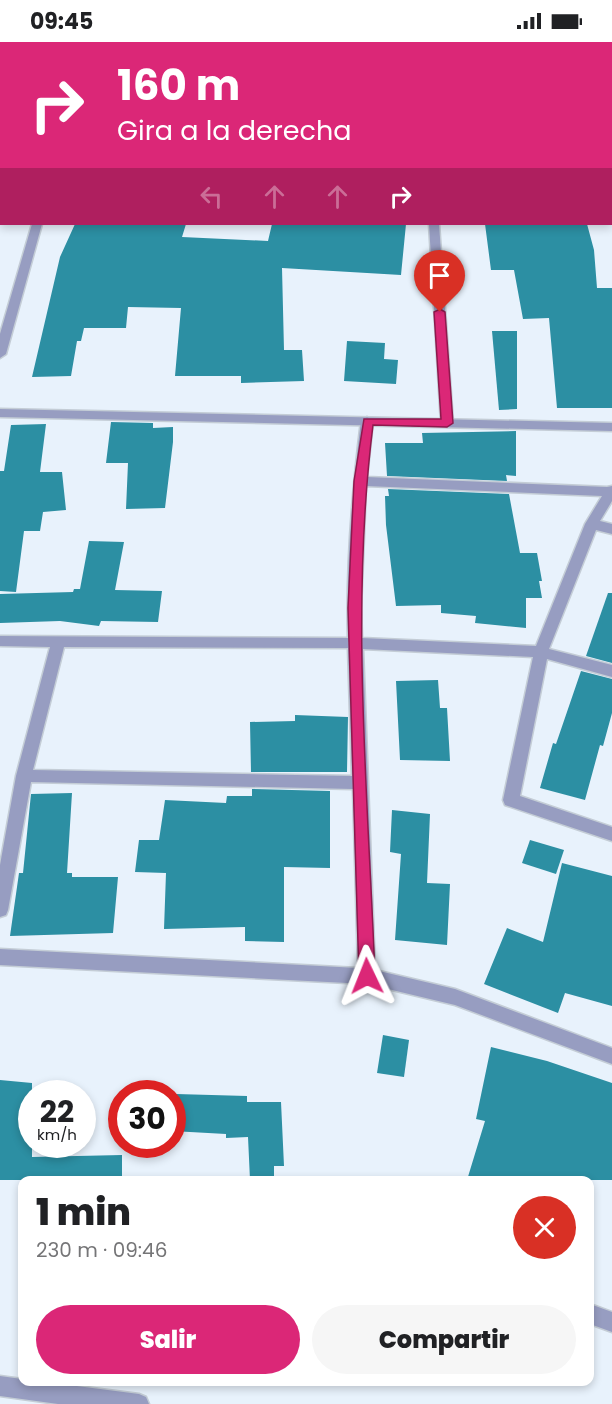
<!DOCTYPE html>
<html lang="es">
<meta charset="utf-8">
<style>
body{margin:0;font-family:Poppins,sans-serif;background:#f6f6f6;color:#202124;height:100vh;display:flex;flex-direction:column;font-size:22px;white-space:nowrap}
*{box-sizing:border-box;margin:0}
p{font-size:20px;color:#757577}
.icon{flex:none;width:33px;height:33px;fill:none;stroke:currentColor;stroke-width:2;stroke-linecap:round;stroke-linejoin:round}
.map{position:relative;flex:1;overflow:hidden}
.sheet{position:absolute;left:18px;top:1134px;width:576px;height:210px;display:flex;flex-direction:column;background:#fff;border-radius:12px;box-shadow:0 3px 9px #0003}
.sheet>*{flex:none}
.hud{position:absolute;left:0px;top:0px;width:612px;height:183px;box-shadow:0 3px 9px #0003;background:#db2777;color:#fff;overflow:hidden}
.speed{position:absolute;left:18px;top:1038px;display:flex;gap:12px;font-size:30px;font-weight:700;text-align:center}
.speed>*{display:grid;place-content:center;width:78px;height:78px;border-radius:50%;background:#fff;box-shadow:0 3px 9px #0003;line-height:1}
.speed small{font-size:15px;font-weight:400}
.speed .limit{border:9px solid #d22;background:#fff;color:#111}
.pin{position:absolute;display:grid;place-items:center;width:51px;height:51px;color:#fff;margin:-62px -26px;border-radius:50% 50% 50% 0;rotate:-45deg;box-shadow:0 0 6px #0007}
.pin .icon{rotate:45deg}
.me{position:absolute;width:66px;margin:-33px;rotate:358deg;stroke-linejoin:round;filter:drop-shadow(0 0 4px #0008)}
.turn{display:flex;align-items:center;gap:21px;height:126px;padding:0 18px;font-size:27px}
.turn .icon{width:78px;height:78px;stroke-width:2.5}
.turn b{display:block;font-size:42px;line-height:51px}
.lanes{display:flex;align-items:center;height:57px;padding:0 18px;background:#0003;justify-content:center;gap:30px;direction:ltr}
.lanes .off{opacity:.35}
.round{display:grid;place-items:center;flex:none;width:63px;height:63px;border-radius:32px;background:#f6f6f6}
.head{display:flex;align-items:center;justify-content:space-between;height:102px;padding:0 18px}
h1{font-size:36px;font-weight:800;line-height:45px}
.action{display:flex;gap:12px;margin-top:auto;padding:12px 18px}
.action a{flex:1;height:69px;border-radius:36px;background:#db2777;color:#fff;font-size:24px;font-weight:800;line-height:69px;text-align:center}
.action a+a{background:#f6f6f6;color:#202124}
.status{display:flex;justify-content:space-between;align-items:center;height:42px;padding:0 30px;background:#fff;direction:ltr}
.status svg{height:16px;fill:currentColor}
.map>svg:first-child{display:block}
.building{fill:#2c8fa3}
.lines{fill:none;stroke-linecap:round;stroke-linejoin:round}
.minor-casing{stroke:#c4cdd6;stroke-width:3}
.tertiary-casing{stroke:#c4cdd6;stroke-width:3}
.minor{fill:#979dc1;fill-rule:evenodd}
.tertiary{fill:#979dc1;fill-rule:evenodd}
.route{fill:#db2777;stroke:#8e194d;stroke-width:1.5}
</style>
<div class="status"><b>09:45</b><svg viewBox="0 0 49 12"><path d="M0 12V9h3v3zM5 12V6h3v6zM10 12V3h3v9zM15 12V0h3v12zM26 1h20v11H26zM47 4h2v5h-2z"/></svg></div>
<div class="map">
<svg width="612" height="1362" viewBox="0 0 612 1362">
<rect width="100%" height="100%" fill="#e8f2fc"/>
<g class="building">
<path d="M 75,182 L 186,182 L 182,195 L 268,199 L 272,182 L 406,182 L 401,233 L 282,226 L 284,308 L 302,308 L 304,339 L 241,341 L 241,334 L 175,334 L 181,266 L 128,265 L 126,286 L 84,286 L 81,299 L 77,299 L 71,334 L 32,335 L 60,215 Z"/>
<path d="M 485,182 L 587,182 L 594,208 L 597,246 L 612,246 L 612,366 L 557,366 L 549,276 L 523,277 L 514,228 L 491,228 Z"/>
<path d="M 492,289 L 517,289 L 517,367 L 499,368 Z"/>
<path d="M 347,299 L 385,301 L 384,317 L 398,318 L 396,342 L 344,339 Z"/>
<path d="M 111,380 L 153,381 L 153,386 L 173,385 L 173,400 L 165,466 L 126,467 L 128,421 L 106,421 Z"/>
<path d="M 46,382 L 40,430 L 62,430 L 66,468 L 43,470 L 40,489 L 24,489 L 16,550 L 0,549 L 0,429 L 4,429 L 11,383 Z"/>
<path d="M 516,389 L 516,434 L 506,433 L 507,439 L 387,434 L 385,401 L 423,401 L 422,391 Z"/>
<path d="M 388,447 L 509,452 L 520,511 L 537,511 L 542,539 L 539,539 L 542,556 L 526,556 L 526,586 L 475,581 L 476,574 L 441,571 L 441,563 L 396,564 L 386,483 L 385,454 L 389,454 Z"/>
<path d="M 89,499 L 124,500 L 115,548 L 162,549 L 158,580 L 101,579 L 99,584 L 60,579 L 0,581 L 0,552 L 73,550 L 74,547 L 80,547 Z"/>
<path d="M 608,551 L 612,551 L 612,621 L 586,614 Z"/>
<path d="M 581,629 L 612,637 L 612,671 L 603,704 L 600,703 L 585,758 L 540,746 L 553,701 L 556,702 Z"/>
<path d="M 438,638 L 440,666 L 447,666 L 450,719 L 400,718 L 396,639 Z"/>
<path d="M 295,673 L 348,675 L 347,730 L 251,730 L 250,680 L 295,679 Z"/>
<path d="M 252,747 L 330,749 L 330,826 L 284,825 L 284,900 L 245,899 L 245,885 L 164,887 L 166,831 L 135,830 L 139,798 L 159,798 L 165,758 L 226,761 L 227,754 L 252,754 Z"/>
<path d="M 72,751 L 67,831 L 72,831 L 72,835 L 118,835 L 113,891 L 10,894 L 19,831 L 23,831 L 31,752 Z"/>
<path d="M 392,768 L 430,772 L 427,841 L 450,842 L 447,903 L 395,898 L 401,812 L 390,810 Z"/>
<path d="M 530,798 L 564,808 L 556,832 L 522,821 Z"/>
<path d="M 562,821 L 612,834 L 612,964 L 565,951 L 558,971 L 484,942 L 507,886 L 543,900 Z"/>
<path d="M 383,993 L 409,998 L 404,1035 L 377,1031 Z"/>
<path d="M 491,1005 L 547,1019 L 612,1041 L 612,1138 L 467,1138 L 485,1079 L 476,1077 Z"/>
<path d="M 0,1038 L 32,1041 L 32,1115 L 122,1113 L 122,1138 L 0,1138 Z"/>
<path d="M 176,1052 L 247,1054 L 247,1060 L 281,1060 L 284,1124 L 274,1124 L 274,1138 L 250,1138 L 248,1095 L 226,1096 L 226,1092 L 172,1089 Z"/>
</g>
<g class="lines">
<defs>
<g id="minor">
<rect x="421" y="0" width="10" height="2"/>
<rect x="543" y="0" width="10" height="2"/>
<rect x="610" y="50" width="2" height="6"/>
<rect x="610" y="103" width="2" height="6"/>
<rect x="0" y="147" width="2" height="6"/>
<path d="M 32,182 L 42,182 L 6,312 L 0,316 L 0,292 Z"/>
<path d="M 429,182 L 439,182 L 453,381 L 447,385 L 441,381 Z"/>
<path d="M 367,375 L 373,379 L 367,435 L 607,445 L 612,444 L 612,459 L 600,479 L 612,482 L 612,492 L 596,488 L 549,607 L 612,623 L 612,635 L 547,617 L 520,754 L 612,785 L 612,799 L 505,763 L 503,758 L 533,615 L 363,607 L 375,928 L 455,947 L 612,1006 L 612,1022 L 455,963 L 367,942 L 0,923 L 0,907 L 358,926 L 353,747 L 31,740 L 8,868 L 6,873 L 0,875 L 0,823 L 16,734 L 50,605 L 0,604 L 0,594 L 348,596 C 346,523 352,451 361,379 ZM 366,444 L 602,454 L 585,482 L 536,604 L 362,596 L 361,566 ZM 64,605 L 348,606 L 352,734 L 33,728 Z"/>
<path d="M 590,1262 L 612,1270 L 612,1290 L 590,1282 Z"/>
<path d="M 0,1334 L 22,1337 L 22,1340 L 46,1340 L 139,1352 L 146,1355 L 149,1362 L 58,1362 L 0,1354 Z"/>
</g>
<path id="tertiary" d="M 0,367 L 612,381 L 612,389 L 0,375 Z"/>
</defs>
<use href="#minor" class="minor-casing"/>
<use href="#tertiary" class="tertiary-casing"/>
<use href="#minor" class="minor"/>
<use href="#tertiary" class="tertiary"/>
</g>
<path class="route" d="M 440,267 L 445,270 L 453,381 L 447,385 L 373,383 C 350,566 368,751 375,934 L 372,940 L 367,942 L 361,940 L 359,934 L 348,566 L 354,439 L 364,377 L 441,377 L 434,270 Z"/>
</svg>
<div class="speed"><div>22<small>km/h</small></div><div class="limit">30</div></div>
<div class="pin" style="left:440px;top:270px;background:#d93025"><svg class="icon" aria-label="arrive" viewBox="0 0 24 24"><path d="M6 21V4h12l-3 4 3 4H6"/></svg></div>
<svg class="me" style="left:367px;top:934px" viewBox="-20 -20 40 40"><path d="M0-17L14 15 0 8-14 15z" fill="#db2777" stroke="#fff" stroke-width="4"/></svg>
<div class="hud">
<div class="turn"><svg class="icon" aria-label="right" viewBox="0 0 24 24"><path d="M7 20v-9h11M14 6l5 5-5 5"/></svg><div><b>160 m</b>Gira a la derecha</div></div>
<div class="lanes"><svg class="icon off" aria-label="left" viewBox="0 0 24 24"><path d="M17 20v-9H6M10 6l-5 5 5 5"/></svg><svg class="icon off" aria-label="ahead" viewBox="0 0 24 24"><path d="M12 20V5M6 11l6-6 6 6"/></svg><svg class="icon off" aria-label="ahead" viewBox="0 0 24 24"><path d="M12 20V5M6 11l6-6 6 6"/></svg><svg class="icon" aria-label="right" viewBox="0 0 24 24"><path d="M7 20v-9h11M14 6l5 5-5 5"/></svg></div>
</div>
<section class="sheet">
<div class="head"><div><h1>1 min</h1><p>230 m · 09:46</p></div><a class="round" style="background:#d93025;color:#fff"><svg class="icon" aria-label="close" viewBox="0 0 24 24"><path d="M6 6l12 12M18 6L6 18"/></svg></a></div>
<div class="action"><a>Salir</a><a>Compartir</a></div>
</section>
</div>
